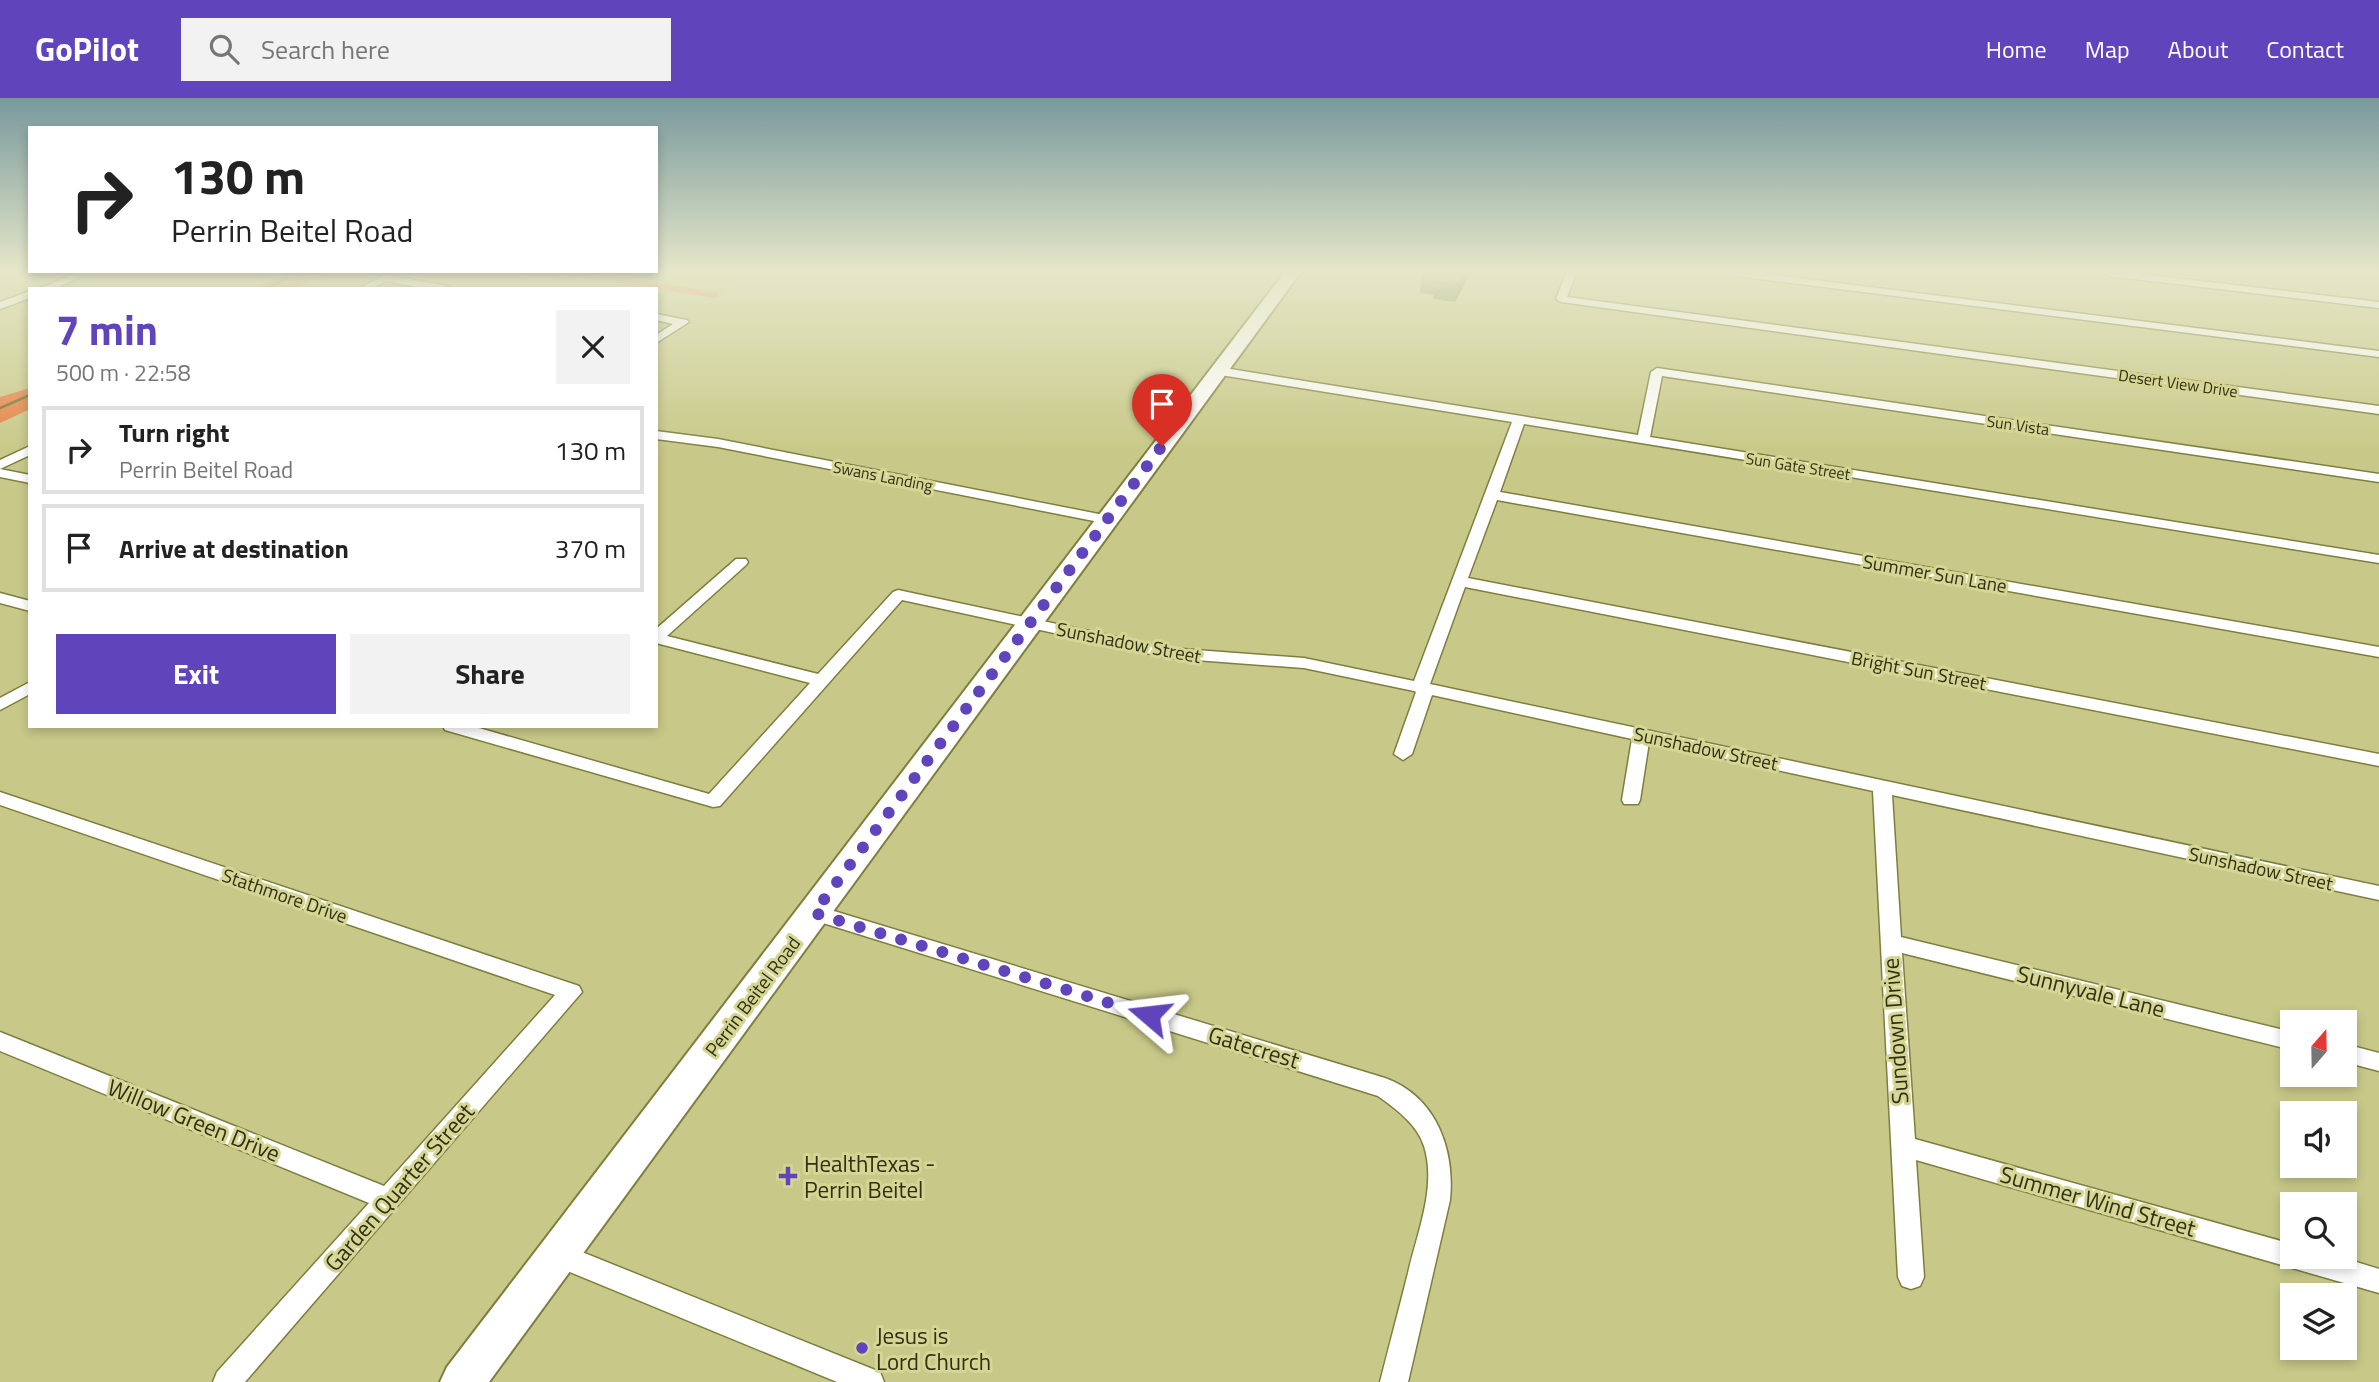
<!DOCTYPE html>
<meta charset="utf-8">
<style>
body{margin:0;font-family:"Titillium Web",sans-serif;background:#f2f2f2;color:#222;height:100vh;display:flex;flex-direction:column;font-size:26px;white-space:nowrap}
*{box-sizing:border-box;margin:0}
p{font-size:23px;color:#767676}
.icon{flex:none;width:38px;height:38px;fill:none;stroke:currentColor;stroke-width:2;stroke-linecap:round;stroke-linejoin:round}
.map{position:relative;flex:1;overflow:hidden}
.sheet{position:absolute;left:28px;top:189px;width:630px;height:441px;display:flex;flex-direction:column;background:#fff;border-radius:0px;box-shadow:0 4px 10px #0003}
.sheet>*{flex:none}
.hud{position:absolute;left:28px;top:28px;width:630px;height:147px;border-radius:0px;box-shadow:0 4px 10px #0003;background:#fff;color:#222;overflow:hidden}
.needle{width:46px;rotate:20deg}
.controls{position:absolute;left:2280px;top:912px;display:grid;gap:14px}
.controls a{display:grid;place-items:center;width:77px;height:77px;border-radius:0px;background:#fff;box-shadow:0 4px 10px #0003;font-size:35px}
.pin{position:absolute;display:grid;place-items:center;width:60px;height:60px;color:#fff;margin:-72px -30px;border-radius:50% 50% 50% 0;rotate:-45deg;box-shadow:0 0 7px #0007}
.pin .icon{rotate:45deg}
.me{position:absolute;width:77px;margin:-38px;rotate:287deg;stroke-linejoin:round;filter:drop-shadow(0 0 5px #0008)}
.turn{display:flex;align-items:center;gap:24px;height:147px;padding:0 28px;font-size:32px}
.turn .icon{width:91px;height:91px;stroke-width:2.5}
.turn b{display:block;font-size:49px;line-height:60px}
.round{display:grid;place-items:center;flex:none;width:74px;height:74px;border-radius:0px;background:#f2f2f2}
.headline{display:flex;align-items:center;justify-content:space-between;height:119px;padding:0 28px}
h1{font-size:42px;font-weight:700;line-height:52px;color:#6044bc}
.button{display:flex;gap:14px;margin-top:auto;padding:14px 28px}
.button a{flex:1;height:80px;border-radius:0px;background:#6044bc;color:#fff;font-size:28px;font-weight:700;line-height:80px;text-align:center}
.button a+a{background:#f2f2f2;color:#222}
ul{padding:0;list-style:none}
li{display:flex;align-items:center;gap:21px;height:88px;margin:0 14px 10px;padding:0 14px;border:4px solid #e0e0e0;border-radius:0px}
li div{flex:1}
li b{display:block;font-size:26px}
li em{font-style:normal}
header{display:flex;align-items:center;gap:42px;box-sizing:border-box;height:98px;padding:0 35px;background:#6044bc;color:#fff}
header strong{font-size:33px}
nav{display:flex;gap:38px;margin-inline-start:auto;font-size:24px}
.search{width:490px;height:63px;background:#f2f2f2;display:flex;align-items:center;gap:18px;box-sizing:border-box;padding:0 24px;border-radius:0px;color:#767676;font-size:26px}
.map>svg:first-child{display:block}
.built{fill:#c0c178}
.green{fill:#e78043}
.lines{fill:none;stroke-linecap:round;stroke-linejoin:round}
.stream{stroke:#71702a;stroke-width:2.5}
.minor-casing{stroke:#7e7f3f;stroke-width:3}
.primary-casing{stroke:#7e7f3f;stroke-width:4}
.minor{fill:#fff;fill-rule:evenodd}
.primary{fill:#fff;fill-rule:evenodd}
.wall{fill:#6f8554}
.shaded-wall{fill:#5a6c45}
.building{fill:#819b62;stroke:#5a6c45;stroke-width:2}
.route{stroke:#6044bc;stroke-width:12;stroke-dasharray:0 21.6}
.poi-dot{fill:#6044bc;stroke:#d5d694;stroke-width:2.5}
.labels{text-anchor:middle;dominant-baseline:central;stroke-width:6;stroke-linejoin:round;paint-order:stroke}
.far-street-label{font-size:16px;fill:#303016;stroke:#d5d694}
.street-label{font-size:19px;fill:#303016;stroke:#d5d694}
.near-street-label{font-size:23px;fill:#303016;stroke:#d5d694}
.near-poi-label{font-size:23px;fill:#303016;stroke:#d5d694;text-anchor:start}
</style>
<header>
<strong>GoPilot</strong>
<div class="search"><svg class="icon" aria-label="search" viewBox="0 0 24 24"><circle cx="10" cy="10" r="6"/><path d="M15 15l6 6"/></svg>Search here</div>
<nav><a>Home</a><a>Map</a><a>About</a><a>Contact</a></nav>
</header>
<div class="map">
<svg width="2379" height="1284" viewBox="0 0 2379 1284">
<rect width="100%" height="100%" fill="#c8c988"/>
<path class="built" d="M 595,175 L 753,175 L 721,195 Z"/>
<g class="green">
<path d="M 287,175 L 328,175 L 293,191 L 251,191 Z"/>
<path d="M 515,175 L 595,175 L 721,195 L 714,200 L 570,176 L 531,177 Z"/>
<path d="M 30,290 L 30,311 L 0,325 L 0,299 Z"/>
</g>
<g class="lines">
<g class="stream">
<path d="M 263,191 L 299,175"/>
<path d="M 0,310 L 30,297"/>
</g>
<defs>
<g id="minor">
<path d="M 76,175 L 89,175 L 54,191 L 39,191 Z"/>
<path d="M 1566,175 L 1576,175 L 1567,199 L 2379,308 L 2379,316 L 1561,204 L 1556,201 Z"/>
<path d="M 1731,175 L 1758,175 L 2379,253 L 2379,259 L 1736,178 Z"/>
<path d="M 2105,175 L 2133,175 L 2379,204 L 2379,210 L 2110,178 Z"/>
<path d="M 385,177 L 448,188 L 453,191 L 428,191 L 386,183 L 372,191 L 358,191 Z"/>
<path d="M 30,193 L 30,200 L 0,211 L 0,204 Z"/>
<path d="M 656,216 L 687,222 L 689,224 L 656,245 L 656,237 L 673,226 L 656,222 Z"/>
<path d="M 1218,269 L 1638,337 L 1651,274 L 1657,270 L 2379,376 L 2379,384 L 1662,278 L 1650,339 L 2379,457 L 2379,465 L 1524,326 L 1500,394 L 2379,549 L 2379,559 L 1497,402 L 1468,480 L 2379,656 L 2379,668 L 1465,489 L 1430,586 L 2379,788 L 2379,802 L 1892,697 L 1901,839 L 2292,934 L 2292,952 L 1902,855 L 1915,1041 L 2292,1146 L 2292,1158 L 2337,1158 L 2379,1171 L 2379,1195 L 1916,1062 L 1924,1179 L 1920,1188 L 1911,1191 L 1902,1188 L 1898,1179 L 1873,693 L 1649,644 L 1640,702 L 1638,706 L 1624,706 L 1622,702 L 1632,641 L 1432,597 L 1412,656 L 1403,662 L 1394,656 L 1416,594 L 1414,593 L 1304,570 L 1169,560 L 902,502 L 720,708 L 713,709 L 445,632 L 443,628 L 472,628 L 709,696 L 810,585 L 656,545 L 656,531 L 736,461 L 746,461 L 748,464 L 746,467 L 667,538 L 818,576 L 893,494 L 898,492 L 1169,550 L 1304,560 L 1414,583 L 1512,324 L 1214,276 L 1212,273 Z"/>
<path d="M 656,333 L 718,341 L 1109,418 L 1116,422 L 1109,426 L 718,349 L 656,341 Z"/>
<path d="M 30,348 L 30,357 L 0,371 L 30,377 L 30,385 L 0,379 L 0,362 Z"/>
<path d="M 0,495 L 30,503 L 30,513 L 0,505 Z"/>
<path d="M 30,584 L 30,596 L 0,612 L 0,600 Z"/>
<path d="M 0,694 L 579,888 L 582,894 L 245,1284 L 213,1284 L 217,1274 L 369,1105 L 0,953 L 0,934 L 384,1088 L 555,897 L 0,707 Z"/>
<path d="M 814,807 L 1385,980 C 1437,999 1455,1052 1450,1102 L 1408,1284 L 1380,1284 C 1389,1248 1399,1211 1408,1175 C 1417,1135 1437,1089 1424,1048 C 1417,1026 1396,1011 1378,998 L 807,820 L 804,815 L 807,810 Z"/>
<path d="M 2345,946 L 2379,955 L 2379,973 L 2345,964 Z"/>
<path d="M 557,1144 L 880,1274 L 884,1284 L 837,1284 L 548,1165 L 544,1156 L 548,1147 Z"/>
</g>
<path id="primary" d="M 1284,175 L 1300,175 L 489,1284 L 440,1284 L 447,1269 Z"/>
</defs>
<use href="#minor" class="minor-casing"/>
<use href="#primary" class="primary-casing"/>
<use href="#minor" class="minor"/>
<use href="#primary" class="primary"/>
</g>
<path class="wall" d="M 1424,175 L 1470,175 L 1455,204 L 1433,201 L 1434,197 L 1420,195 L 1422,178 Z"/>
<path class="shaded-wall" d="M 1464,175 L 1470,175 L 1455,204 L 1458,187 Z"/>
<path class="building" d="M 1424,175 L 1464,175 L 1458,187 L 1436,184 L 1438,180 L 1422,178 Z"/>
<linearGradient id="sky" x2="0" y2="1"><stop stop-color="#78999c"/><stop offset="0.49" stop-color="#e6e7c9"/><stop offset="1" stop-color="#e6e7c9" stop-opacity="0"/></linearGradient>
<rect width="2379" height="354" fill="url(#sky)"/>
<g class="lines">
<path class="route" d="M 1149,917 L 814,815 L 1162,348"/>
</g>
<g class="poi-dot">
<path d="M784.5 1067.5h7v7h7v7h-7v7h-7v-7h-7v-7h7z"/>
<circle cx="862" cy="1250" r="7"/>
</g>
<g class="labels">
<g class="far-street-label">
<text transform="translate(2178 285) rotate(8)">Desert View Drive</text>
<text transform="translate(2018 327) rotate(8)">Sun Vista</text>
<text transform="translate(1798 368) rotate(9)">Sun Gate Street</text>
<text transform="translate(883 378) rotate(11)">Swans Landing</text>
</g>
<g class="street-label">
<text transform="translate(1935 475) rotate(10)">Summer Sun Lane</text>
<text transform="translate(1129 544) rotate(11)">Sunshadow Street</text>
<text transform="translate(1919 572) rotate(11)">Bright Sun Street</text>
<text transform="translate(1706 650) rotate(12)">Sunshadow Street</text>
<text transform="translate(2261 770) rotate(12)">Sunshadow Street</text>
<text transform="translate(285 797) rotate(19)">Stathmore Drive</text>
<text transform="translate(752 898) rotate(-53)">Perrin Beitel Road</text>
</g>
<g class="near-street-label">
<text transform="translate(2091 893) rotate(14)">Sunnyvale Lane</text>
<text transform="translate(1895 933) rotate(-94)">Sundown Drive</text>
<text transform="translate(1254 949) rotate(17)">Gatecrest</text>
<text transform="translate(194 1022) rotate(22)">Willow Green Drive</text>
<text transform="translate(399 1089) rotate(-49)">Garden Quarter Street</text>
<text transform="translate(2098 1103) rotate(16)">Summer Wind Street</text>
</g>
<g class="near-poi-label">
<text x="804" y="1065">HealthTexas -<tspan x="804" dy="26">Perrin Beitel</tspan></text>
<text x="876" y="1237">Jesus is<tspan x="876" dy="26">Lord Church</tspan></text>
</g>
</g>
</svg>
<div class="controls">
<a><svg class="needle" viewBox="-14 -14 28 28"><path d="M0-13l5 13h-10z" fill="#e53935"/><path d="M0 13l5-13h-10z" fill="#767676"/></svg></a>
<a><svg class="icon" aria-label="sound" viewBox="0 0 24 24"><path d="M4 9h4l5-4v14l-5-4H4zM17 9q2 3 0 6"/></svg></a>
<a><svg class="icon" aria-label="search" viewBox="0 0 24 24"><circle cx="10" cy="10" r="6"/><path d="M15 15l6 6"/></svg></a>
<a><svg class="icon" aria-label="layers" viewBox="0 0 24 24"><path d="M12 4l9 5-9 5-9-5zM3 14l9 5 9-5"/></svg></a>
</div>
<div class="pin" style="left:1162px;top:348px;background:#d93025"><svg class="icon" aria-label="arrive" viewBox="0 0 24 24"><path d="M6 21V4h12l-3 4 3 4H6"/></svg></div>
<svg class="me" style="left:1149px;top:917px" viewBox="-20 -20 40 40"><path d="M0-17L14 15 0 8-14 15z" fill="#6044bc" stroke="#fff" stroke-width="4"/></svg>
<div class="hud">
<div class="turn"><svg class="icon" aria-label="right" viewBox="0 0 24 24"><path d="M7 20v-9h11M14 6l5 5-5 5"/></svg><div><b>130 m</b>Perrin Beitel Road</div></div>
</div>
<section class="sheet">
<div class="headline"><div><h1>7 min</h1><p>500 m · 22:58</p></div><a class="round"><svg class="icon" aria-label="close" viewBox="0 0 24 24"><path d="M6 6l12 12M18 6L6 18"/></svg></a></div>
<ul>
<li><svg class="icon" aria-label="right" viewBox="0 0 24 24"><path d="M7 20v-9h11M14 6l5 5-5 5"/></svg><div><b>Turn right</b><p>Perrin Beitel Road</p></div><em>130 m</em></li>
<li><svg class="icon" aria-label="arrive" viewBox="0 0 24 24"><path d="M6 21V4h12l-3 4 3 4H6"/></svg><div><b>Arrive at destination</b></div><em>370 m</em></li>
</ul>
<div class="button"><a>Exit</a><a>Share</a></div>
</section>
</div>
